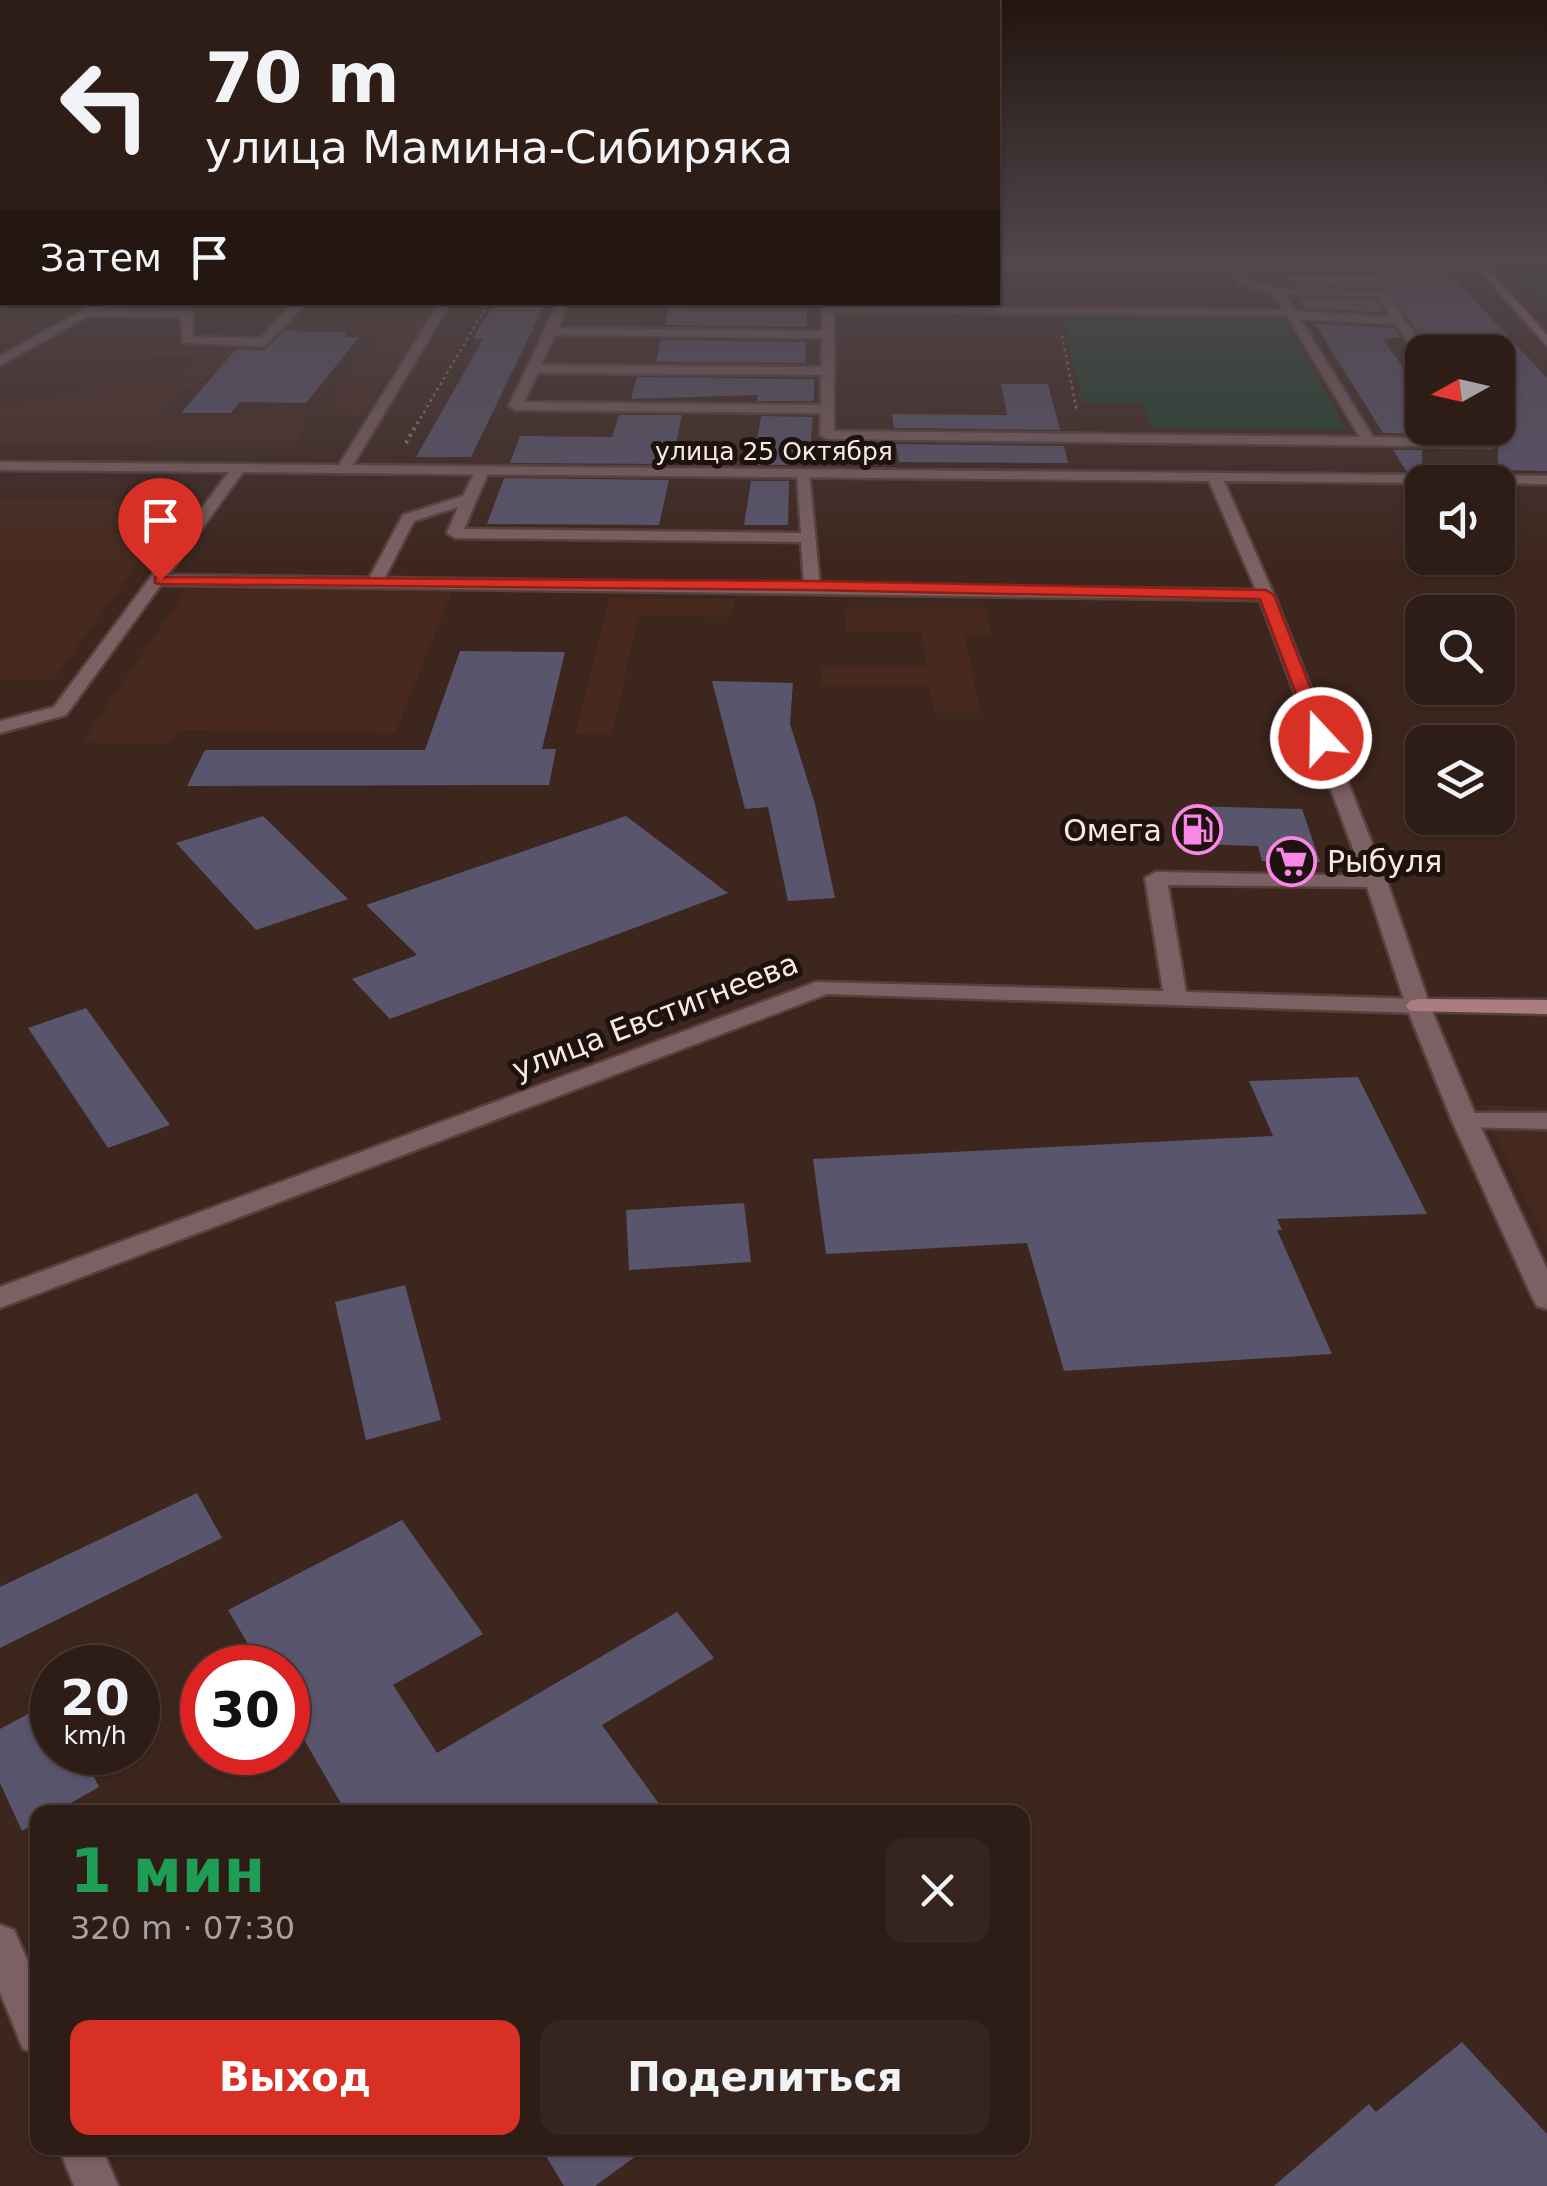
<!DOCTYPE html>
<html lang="ru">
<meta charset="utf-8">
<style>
body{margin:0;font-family:"DejaVu Sans",sans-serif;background:#36251f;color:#f1f3f6;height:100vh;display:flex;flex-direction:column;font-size:38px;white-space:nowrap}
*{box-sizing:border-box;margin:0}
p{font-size:32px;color:#a7a1a1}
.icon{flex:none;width:55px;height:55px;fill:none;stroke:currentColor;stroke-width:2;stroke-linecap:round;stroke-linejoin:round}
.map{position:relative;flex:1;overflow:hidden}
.side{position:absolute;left:30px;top:1805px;width:1000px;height:350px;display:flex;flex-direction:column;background:#2e1c16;border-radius:20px;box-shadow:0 2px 8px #0004,0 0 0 2px #493a35}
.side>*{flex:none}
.hud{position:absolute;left:0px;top:0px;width:1000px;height:305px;box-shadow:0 2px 8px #0004,0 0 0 2px #493a35;background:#2e1c16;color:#f1f3f6;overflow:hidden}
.needle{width:65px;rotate:262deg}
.tools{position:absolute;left:1405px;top:335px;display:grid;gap:20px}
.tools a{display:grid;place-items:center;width:110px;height:110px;border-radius:20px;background:#2e1c16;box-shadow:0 2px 8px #0004,0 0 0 2px #493a35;font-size:50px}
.speed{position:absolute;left:30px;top:1645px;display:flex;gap:20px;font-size:50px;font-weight:700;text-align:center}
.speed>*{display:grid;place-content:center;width:130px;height:130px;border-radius:50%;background:#2e1c16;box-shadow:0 2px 8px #0004,0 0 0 2px #493a35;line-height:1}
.speed small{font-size:25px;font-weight:400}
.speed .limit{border:15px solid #d22;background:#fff;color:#111}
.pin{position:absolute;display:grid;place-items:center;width:85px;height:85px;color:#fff;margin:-102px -42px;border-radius:50% 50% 50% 0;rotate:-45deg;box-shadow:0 0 10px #0007}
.pin .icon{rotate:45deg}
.me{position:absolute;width:110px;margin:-55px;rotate:339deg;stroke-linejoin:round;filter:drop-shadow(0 0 8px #0008)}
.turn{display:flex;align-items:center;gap:35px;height:210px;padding:0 40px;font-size:45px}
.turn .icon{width:130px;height:130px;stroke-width:2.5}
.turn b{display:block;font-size:70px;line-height:85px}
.then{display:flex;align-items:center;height:95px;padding:0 40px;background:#0003;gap:20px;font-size:38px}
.round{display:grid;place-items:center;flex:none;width:105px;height:105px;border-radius:20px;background:#36251f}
.head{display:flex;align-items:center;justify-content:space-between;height:170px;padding:0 40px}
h1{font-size:60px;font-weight:800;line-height:75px;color:#1e9e55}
.button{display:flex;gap:20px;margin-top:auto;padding:20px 40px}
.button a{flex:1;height:115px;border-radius:20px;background:#d93025;color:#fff;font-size:40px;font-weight:800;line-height:115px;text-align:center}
.button a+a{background:#36251f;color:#f1f3f6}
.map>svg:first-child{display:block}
.built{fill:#47291e}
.green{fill:#1d402d}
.building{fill:#59556d}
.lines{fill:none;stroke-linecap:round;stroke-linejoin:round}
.service-casing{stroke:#57413a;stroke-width:5}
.minor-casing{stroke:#57413a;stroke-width:5}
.tertiary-casing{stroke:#57413a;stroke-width:5}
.secondary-casing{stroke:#57413a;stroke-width:5}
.path-far1{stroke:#938079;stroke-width:2.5;stroke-dasharray:2.5 4;stroke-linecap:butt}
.path{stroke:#938079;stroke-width:4;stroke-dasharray:2.5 5;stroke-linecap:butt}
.service{fill:#7d6064;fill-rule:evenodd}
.minor{fill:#7d6064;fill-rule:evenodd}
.tertiary{fill:#7d6064;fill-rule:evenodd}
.secondary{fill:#aa7d83;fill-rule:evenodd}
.route{fill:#d93025;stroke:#8d1f18;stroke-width:2.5}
.labels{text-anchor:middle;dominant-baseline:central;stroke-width:10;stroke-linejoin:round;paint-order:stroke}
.far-street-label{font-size:25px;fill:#f9e9e3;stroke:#1d120e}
.poi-label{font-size:30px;fill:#f9e9e3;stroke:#1d120e;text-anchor:end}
.street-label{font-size:30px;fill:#f9e9e3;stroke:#1d120e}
</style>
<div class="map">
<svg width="1547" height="2186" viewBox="0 0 1547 2186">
<rect width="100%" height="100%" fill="#3d261e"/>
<g class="built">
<path d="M 0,260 L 2,302 L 77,303 L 0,345 Z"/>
<path d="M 382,303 L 439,303 L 361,416 L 322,415 L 384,331 L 302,330 L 277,360 L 257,359 L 292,321 L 318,321 L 332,305 Z"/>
<path d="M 154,348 L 254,351 L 244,362 L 178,393 L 154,422 L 310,422 L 295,447 L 0,446 L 0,407 L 185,371 L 210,358 L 141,356 Z"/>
<path d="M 0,500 L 184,501 L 53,680 L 0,680 Z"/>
<path d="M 187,589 L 452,592 L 395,733 L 179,730 L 170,744 L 81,743 Z"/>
<path d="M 609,598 L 734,599 L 732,617 L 638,616 L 612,735 L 575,734 Z"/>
<path d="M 844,607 L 984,607 L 991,634 L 964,635 L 981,713 L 934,713 L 929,685 L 821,685 L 821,667 L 927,666 L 921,631 L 846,631 Z"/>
<path d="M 1480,1105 L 1547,1107 L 1547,1243 Z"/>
</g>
<g class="green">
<path d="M 1504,260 L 1547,260 L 1547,308 Z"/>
<path d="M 1063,315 L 1284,317 L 1347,430 L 1152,428 L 1143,403 L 1083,403 Z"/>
</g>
<g class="building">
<path d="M 1284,275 L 1452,276 L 1547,378 L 1547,471 L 1498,470 L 1498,448 L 1502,444 L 1498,436 L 1498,339 L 1422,338 L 1385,287 L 1291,285 Z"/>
<path d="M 1300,299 L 1376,300 L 1385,313 L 1305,308 Z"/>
<path d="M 495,302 L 546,302 L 471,457 L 416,457 L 483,339 L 473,339 Z"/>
<path d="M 669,308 L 807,309 L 807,327 L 665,325 Z"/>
<path d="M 1315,324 L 1394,328 L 1401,338 L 1382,338 L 1422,394 L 1422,434 L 1383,433 Z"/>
<path d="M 284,331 L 347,332 L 344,337 L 359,337 L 306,403 L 240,402 L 231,413 L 181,413 L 236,349 L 264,350 Z"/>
<path d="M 661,340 L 806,342 L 805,363 L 656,362 Z"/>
<path d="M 637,377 L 814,379 L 814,401 L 757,401 L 758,395 L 631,399 Z"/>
<path d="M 1001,384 L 1048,384 L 1060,430 L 894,428 L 892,414 L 1007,415 Z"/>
<path d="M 619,415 L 682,415 L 672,464 L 510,463 L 520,436 L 612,437 Z"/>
<path d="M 761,416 L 813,417 L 809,460 L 790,460 L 789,465 L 753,465 Z"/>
<path d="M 896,444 L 1064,446 L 1068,463 L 899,462 Z"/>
<path d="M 1393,450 L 1422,450 L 1422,471 L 1406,471 Z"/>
<path d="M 504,478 L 669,480 L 659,525 L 487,524 Z"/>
<path d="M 751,481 L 789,481 L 788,525 L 744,525 Z"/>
<path d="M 460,651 L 565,652 L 542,749 L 556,749 L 549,785 L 187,786 L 205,750 L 425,750 Z"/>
<path d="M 712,681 L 793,683 L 790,724 L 815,804 L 835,898 L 788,901 L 768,807 L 745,809 Z"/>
<path d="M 1189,806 L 1302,809 L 1320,862 L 1262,861 L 1258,846 L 1198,844 Z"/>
<path d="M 263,816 L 348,899 L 256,930 L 176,843 Z"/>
<path d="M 626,816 L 728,893 L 390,1019 L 352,979 L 417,955 L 366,905 Z"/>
<path d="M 86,1008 L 170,1125 L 108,1148 L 28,1028 Z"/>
<path d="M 1358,1077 L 1427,1214 L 1277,1219 L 1282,1230 L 1277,1230 L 1332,1354 L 1064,1371 L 1027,1243 L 826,1254 L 813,1159 L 1273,1136 L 1249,1081 Z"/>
<path d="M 744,1203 L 751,1262 L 629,1270 L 626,1210 Z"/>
<path d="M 405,1285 L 441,1420 L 366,1440 L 335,1302 Z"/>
<path d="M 197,1493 L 222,1538 L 0,1648 L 0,1587 Z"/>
<path d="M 402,1520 L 483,1634 L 393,1685 L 437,1753 L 677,1612 L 714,1658 L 602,1725 L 665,1812 L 346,1812 L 288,1712 L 288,1668 L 262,1668 L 228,1610 Z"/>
<path d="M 52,1701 L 52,1752 L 82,1752 L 99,1787 L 55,1812 L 38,1812 L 38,1822 L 22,1831 L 0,1783 L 0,1729 Z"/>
<path d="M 1462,2042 L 1547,2134 L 1547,2186 L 1274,2186 L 1369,2104 L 1376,2112 Z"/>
<path d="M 541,2148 L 647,2148 L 595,2186 L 564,2186 Z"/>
</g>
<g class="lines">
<defs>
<g id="service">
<path d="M 1234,264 L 1248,280 L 1279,289 L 1385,291 L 1427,352 L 1422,352 L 1422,358 L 1418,357 L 1396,324 L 1300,319 L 1373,437 L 1481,439 L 1473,428 L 1486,428 L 1498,443 L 1491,447 L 827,439 L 820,435 L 821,413 L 516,410 L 509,406 L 558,302 L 569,302 L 558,328 L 822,331 L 822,309 L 828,306 L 1283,310 L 1274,294 L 1240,284 L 1229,267 ZM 1286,295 L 1378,296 L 1392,317 L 1295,311 ZM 834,312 L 1287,316 L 1360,437 L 834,431 ZM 555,335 L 822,338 L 821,367 L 541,365 ZM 538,373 L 821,375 L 821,405 L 524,402 Z"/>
<path d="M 295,302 L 307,302 L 264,346 L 183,343 L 181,317 L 90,316 L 84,313 L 90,310 L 187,311 L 193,314 L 193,337 L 261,338 Z"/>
<path d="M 234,465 L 246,468 L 66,715 L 0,733 L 0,721 L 54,707 Z"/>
<path d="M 482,467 L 489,471 L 464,529 L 801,533 L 797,474 L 809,471 L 820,586 L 812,591 L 804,586 L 801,542 L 455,538 L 447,533 L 458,507 L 414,521 L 381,585 L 369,585 L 367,582 L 403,515 L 463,496 L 475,471 Z"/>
<path d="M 1156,872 L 1384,876 L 1387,881 L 1384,886 L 1376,887 L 1168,885 L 1186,992 L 1418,999 L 1430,1006 L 1418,1013 L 827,994 L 0,1308 L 0,1287 L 816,982 L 1163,991 L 1145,878 Z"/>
<path d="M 1465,1113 L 1547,1113 L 1547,1129 L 1456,1127 L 1452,1121 L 1456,1115 Z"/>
<path d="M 0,1925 L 14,1930 L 38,1984 L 38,2054 L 23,2049 L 0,1992 Z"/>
<path d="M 59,2148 L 102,2148 L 118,2186 L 74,2186 Z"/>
</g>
<g id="minor">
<path d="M 998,261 L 1481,265 L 1486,268 L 1481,271 L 998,267 Z"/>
<path d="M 440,302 L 451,302 L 353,465 L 1547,476 L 1547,484 L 1224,481 L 1274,595 L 1387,881 L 1430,1006 L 1478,1121 L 1547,1269 L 1547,1309 L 1537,1306 L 1533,1299 L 1452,1121 L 1406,1006 L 1365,881 L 1260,600 L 160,585 L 152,580 L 160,575 L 1256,590 L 1209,481 L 0,470 L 0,462 L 339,465 Z"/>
</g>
<path id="tertiary" d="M 99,302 L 113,302 L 0,365 L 0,356 Z"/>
<g id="secondary">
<path d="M 1470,260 L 1481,260 L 1547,335 L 1547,346 Z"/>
<path d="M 1418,999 L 1547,1000 L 1547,1014 L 1410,1011 L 1406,1006 L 1410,1001 Z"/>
</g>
</defs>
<use href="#service" class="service-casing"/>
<use href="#minor" class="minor-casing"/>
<use href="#tertiary" class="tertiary-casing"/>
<use href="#secondary" class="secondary-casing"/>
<g class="path-far1">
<path d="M 1541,260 L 1547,261"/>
<path d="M 1516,265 L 1532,260"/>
<path d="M 1524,275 L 1547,271"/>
<path d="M 1062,336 L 1077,412"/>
<path d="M 417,424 L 489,302"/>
</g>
<path class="path" d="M 406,443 L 418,422"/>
<use href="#service" class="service"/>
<use href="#minor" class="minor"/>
<use href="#tertiary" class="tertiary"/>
<use href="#secondary" class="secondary"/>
</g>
<linearGradient id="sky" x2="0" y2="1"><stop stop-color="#221510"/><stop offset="0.46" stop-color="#51474c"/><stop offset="1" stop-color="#51474c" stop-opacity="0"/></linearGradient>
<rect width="1547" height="566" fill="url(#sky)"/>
<path class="route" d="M 155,577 L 812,581 L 1266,590 L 1274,595 L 1330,738 L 1321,743 L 1313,738 L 1260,599 L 812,590 L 160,584 L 155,583 Z"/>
<defs>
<symbol id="fuel-ring" viewBox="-11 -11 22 22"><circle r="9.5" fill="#1d120e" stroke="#fa87e7" stroke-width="1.5"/><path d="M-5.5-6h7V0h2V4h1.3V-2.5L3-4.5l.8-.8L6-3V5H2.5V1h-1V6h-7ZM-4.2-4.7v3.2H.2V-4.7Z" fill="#fa87e7"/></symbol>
<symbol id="supermarket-ring" viewBox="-11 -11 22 22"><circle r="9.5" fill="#1d120e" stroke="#fa87e7" stroke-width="1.5"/><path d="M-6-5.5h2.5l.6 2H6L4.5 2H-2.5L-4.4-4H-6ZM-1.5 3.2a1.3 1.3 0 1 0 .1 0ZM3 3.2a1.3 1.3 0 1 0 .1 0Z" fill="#fa87e7"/></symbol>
</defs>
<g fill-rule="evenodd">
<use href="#fuel-ring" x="1170" y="802" width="55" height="55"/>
<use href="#supermarket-ring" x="1264" y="834" width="55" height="55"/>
</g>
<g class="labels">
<g class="far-street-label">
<text x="774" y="451">улица 25 Октября</text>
</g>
<g class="poi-label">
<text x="1162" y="830">Омега</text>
<text x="1327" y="861" text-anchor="start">Рыбуля</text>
</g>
<g class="street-label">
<text transform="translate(655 1016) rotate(-21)">улица Евстигнеева</text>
</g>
</g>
</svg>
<div class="tools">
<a><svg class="needle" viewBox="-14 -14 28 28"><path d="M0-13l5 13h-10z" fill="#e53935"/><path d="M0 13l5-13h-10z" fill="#a7a1a1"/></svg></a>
<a><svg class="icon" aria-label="sound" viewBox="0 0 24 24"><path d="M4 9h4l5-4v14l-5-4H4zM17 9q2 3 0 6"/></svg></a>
<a><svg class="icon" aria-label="search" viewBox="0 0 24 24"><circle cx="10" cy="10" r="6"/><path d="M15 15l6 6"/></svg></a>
<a><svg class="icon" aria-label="layers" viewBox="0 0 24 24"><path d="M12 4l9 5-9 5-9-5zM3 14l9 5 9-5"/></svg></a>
</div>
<div class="speed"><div>20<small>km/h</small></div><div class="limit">30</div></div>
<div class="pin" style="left:160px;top:580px;background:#d93025"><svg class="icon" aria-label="arrive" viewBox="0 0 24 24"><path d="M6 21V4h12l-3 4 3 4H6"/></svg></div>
<svg class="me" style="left:1321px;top:738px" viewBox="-20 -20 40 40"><circle r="17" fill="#d93025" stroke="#fff" stroke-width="3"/><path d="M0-11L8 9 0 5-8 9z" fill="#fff"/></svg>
<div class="hud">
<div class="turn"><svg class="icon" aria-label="left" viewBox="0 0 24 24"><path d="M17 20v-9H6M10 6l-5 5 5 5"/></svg><div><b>70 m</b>улица Мамина-Сибиряка</div></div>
<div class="then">Затем<svg class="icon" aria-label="arrive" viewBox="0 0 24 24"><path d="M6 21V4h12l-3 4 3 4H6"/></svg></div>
</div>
<section class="side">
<div class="head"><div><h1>1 мин</h1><p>320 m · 07:30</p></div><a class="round"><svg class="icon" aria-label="close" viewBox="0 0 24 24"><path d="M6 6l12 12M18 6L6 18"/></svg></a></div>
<div class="button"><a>Выход</a><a>Поделиться</a></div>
</section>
</div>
